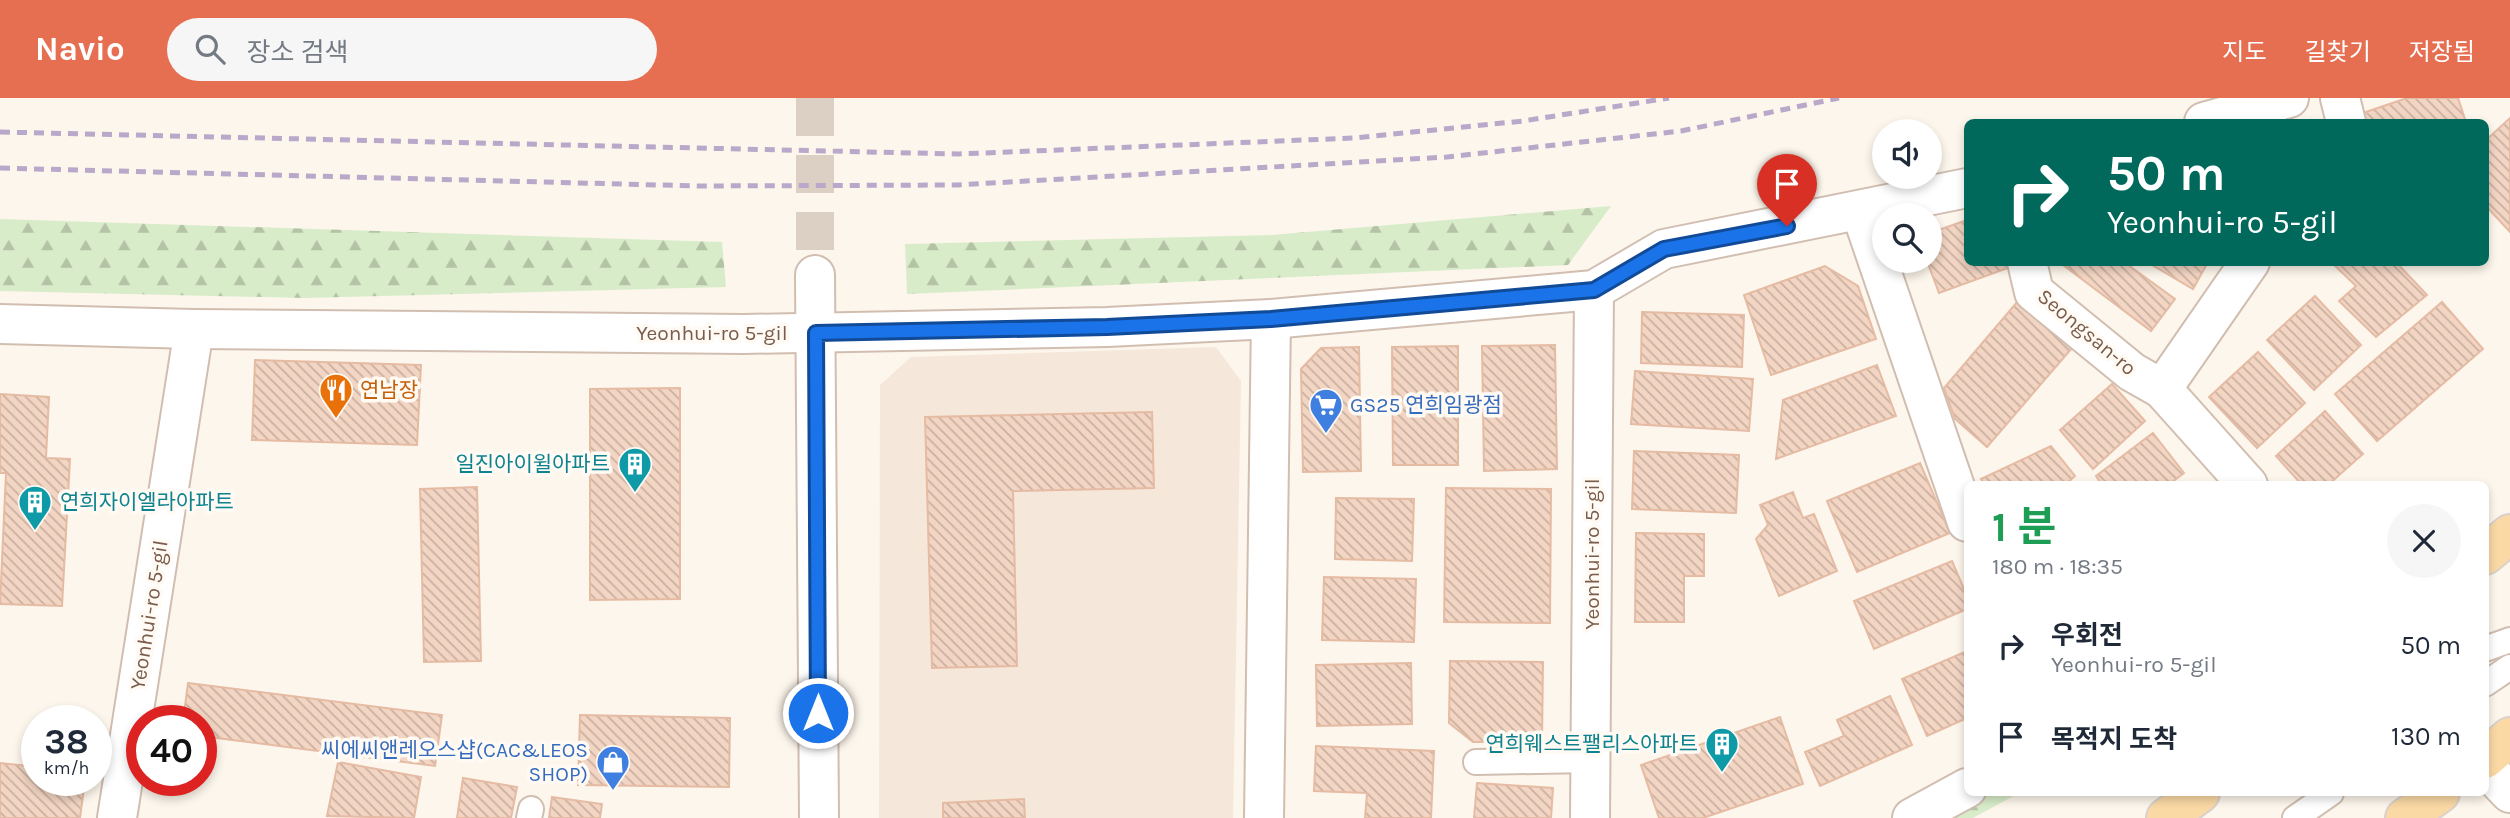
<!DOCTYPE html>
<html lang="ko">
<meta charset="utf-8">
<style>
body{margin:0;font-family:Karla,"Noto Sans KR",sans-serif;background:#f6f6f7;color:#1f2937;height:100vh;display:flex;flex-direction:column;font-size:26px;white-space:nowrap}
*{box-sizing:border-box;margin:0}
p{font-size:23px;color:#747a83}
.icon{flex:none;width:38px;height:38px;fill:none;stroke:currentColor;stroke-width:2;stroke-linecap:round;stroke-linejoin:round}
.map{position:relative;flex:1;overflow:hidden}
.side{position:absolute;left:1964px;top:383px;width:525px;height:315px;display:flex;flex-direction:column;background:#fff;border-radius:10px;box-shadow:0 4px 10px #0003}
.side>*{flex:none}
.guide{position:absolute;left:1964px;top:21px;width:525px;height:147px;border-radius:10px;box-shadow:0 4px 10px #0003;background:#00695c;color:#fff;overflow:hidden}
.buttons{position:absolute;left:1872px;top:21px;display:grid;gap:14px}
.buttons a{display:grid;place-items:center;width:70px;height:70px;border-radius:50%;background:#fff;box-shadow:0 4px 10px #0003;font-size:35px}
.speed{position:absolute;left:21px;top:607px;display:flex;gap:14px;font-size:35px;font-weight:700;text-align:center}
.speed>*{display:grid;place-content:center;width:91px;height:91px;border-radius:50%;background:#fff;box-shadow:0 4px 10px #0003;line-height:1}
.speed small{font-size:18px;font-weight:400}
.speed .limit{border:10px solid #d22;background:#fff;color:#111}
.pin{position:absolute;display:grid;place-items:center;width:60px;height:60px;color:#fff;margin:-72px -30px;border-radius:50% 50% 50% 0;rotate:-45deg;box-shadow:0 0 7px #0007}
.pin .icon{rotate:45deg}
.me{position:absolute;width:77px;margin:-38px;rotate:0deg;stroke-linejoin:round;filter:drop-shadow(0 0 5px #0008)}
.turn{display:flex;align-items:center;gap:24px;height:147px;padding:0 28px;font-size:32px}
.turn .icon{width:91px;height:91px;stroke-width:2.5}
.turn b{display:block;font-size:49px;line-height:60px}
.round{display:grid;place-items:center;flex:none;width:74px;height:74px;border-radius:37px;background:#f6f6f7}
.headline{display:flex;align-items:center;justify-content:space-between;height:119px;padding:0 28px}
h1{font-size:42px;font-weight:700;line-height:52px;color:#1e9e55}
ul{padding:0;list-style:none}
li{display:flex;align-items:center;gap:21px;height:91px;padding:0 28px}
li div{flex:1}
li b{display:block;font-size:26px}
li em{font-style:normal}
header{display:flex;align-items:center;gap:42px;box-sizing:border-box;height:98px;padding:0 35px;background:#e76f51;color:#fff}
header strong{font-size:33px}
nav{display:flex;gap:38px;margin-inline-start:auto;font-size:24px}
.search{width:490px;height:63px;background:#f6f6f7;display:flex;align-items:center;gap:18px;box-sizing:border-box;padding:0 24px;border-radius:38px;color:#747a83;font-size:26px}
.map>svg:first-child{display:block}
.residential{fill:#f5e8da}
.forest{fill:url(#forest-firs)}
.building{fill:url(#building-back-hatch);stroke:#e6bba3;stroke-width:2}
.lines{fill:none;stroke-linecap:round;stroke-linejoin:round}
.tertiary-tunnel{stroke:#dcd0c4;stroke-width:38;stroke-dasharray:38 19;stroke-linecap:butt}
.service-casing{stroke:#d1beb0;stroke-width:28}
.minor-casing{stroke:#d1beb0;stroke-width:42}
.tertiary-casing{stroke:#d1beb0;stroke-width:42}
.primary-casing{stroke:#dad1cd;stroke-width:42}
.service{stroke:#fff;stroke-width:24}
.minor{stroke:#fff;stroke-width:38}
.tertiary{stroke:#fff;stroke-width:38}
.primary{stroke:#fbd9a5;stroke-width:38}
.rail{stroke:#b9a8c9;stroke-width:5;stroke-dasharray:10 7;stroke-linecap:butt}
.route-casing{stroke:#114b97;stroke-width:18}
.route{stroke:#1a73e8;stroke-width:12}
.labels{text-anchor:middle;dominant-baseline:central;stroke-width:7;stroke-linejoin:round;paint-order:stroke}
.street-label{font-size:21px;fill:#7a5c4d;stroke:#fffaf3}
.food-label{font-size:21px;fill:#c56008;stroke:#fffaf3;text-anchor:start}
.shop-label{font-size:21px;fill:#366cbe;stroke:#fffaf3;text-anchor:start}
.culture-label{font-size:21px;fill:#0d838f;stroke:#fffaf3;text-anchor:end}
</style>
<header>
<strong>Navio</strong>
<div class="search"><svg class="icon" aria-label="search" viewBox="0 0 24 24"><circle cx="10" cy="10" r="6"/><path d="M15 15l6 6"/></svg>장소 검색</div>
<nav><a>지도</a><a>길찾기</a><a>저장됨</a></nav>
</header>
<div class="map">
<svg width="2510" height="720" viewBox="0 0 2510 720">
<defs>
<pattern id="forest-firs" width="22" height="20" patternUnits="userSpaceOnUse" patternTransform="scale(1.75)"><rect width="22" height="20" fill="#d8ecc9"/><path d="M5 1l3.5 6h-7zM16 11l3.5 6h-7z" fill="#b4c2a5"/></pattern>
<pattern id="building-back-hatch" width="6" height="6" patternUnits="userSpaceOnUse" patternTransform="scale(1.75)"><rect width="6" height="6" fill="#f3d5c3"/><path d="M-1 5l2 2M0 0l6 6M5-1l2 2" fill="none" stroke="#cab0a1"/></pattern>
</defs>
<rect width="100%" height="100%" fill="#fdf6ec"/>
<path class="residential" d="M 1216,249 L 1241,283 L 1233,720 L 879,720 L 880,287 L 911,259 Z"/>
<g class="forest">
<path d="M 1611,108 L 1568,167 L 907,196 L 905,146 L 1272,137 Z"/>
<path d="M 0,121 L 722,144 L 726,189 L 305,200 L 0,193 Z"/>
<path d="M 1981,695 L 2019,695 L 1973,720 L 1937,720 Z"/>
</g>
<g class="building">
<path d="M 2407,0 L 2458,0 L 2466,24 L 2366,24 L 2363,15 Z"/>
<path d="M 2510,20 L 2510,134 L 2485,107 L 2485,43 Z"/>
<path d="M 1967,122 L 1967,164 L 2006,164 L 2008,170 L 1939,195 L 1927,163 L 1930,163 L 1930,135 Z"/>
<path d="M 2059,164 L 2124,164 L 2175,201 L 2151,233 Z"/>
<path d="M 2147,164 L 2208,164 L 2193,191 Z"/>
<path d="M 2331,164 L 2396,164 L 2427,197 L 2376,239 L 2339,203 L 2356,188 Z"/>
<path d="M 1825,168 L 1858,188 L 1876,241 L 1771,277 L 1744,197 Z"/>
<path d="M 2315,198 L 2361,247 L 2314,292 L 2267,242 Z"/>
<path d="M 2018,203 L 2072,250 L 1987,349 L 1955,321 L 1944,290 Z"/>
<path d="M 2442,204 L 2483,251 L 2377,343 L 2335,296 Z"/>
<path d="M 1642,214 L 1744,217 L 1742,269 L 1641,265 Z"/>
<path d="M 1555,247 L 1557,371 L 1484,373 L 1482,248 Z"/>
<path d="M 1458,248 L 1458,367 L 1393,367 L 1392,249 Z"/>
<path d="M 1359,249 L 1361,373 L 1303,374 L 1301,271 L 1321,250 Z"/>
<path d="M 2258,254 L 2305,305 L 2257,350 L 2209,299 Z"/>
<path d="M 255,262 L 421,267 L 417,347 L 252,342 Z"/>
<path d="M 1877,267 L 1896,318 L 1776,361 L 1783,302 Z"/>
<path d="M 1635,273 L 1753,281 L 1749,333 L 1631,326 Z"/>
<path d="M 2112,286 L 2145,323 L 2093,371 L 2060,332 Z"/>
<path d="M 680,290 L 680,501 L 590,502 L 590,291 Z"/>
<path d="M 0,296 L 49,299 L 46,360 L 70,361 L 62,508 L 0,506 L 6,375 L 0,375 Z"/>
<path d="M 2325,313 L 2363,356 L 2328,387 L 2302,387 L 2276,358 Z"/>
<path d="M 1152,314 L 1154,390 L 1013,393 L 1017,568 L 932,570 L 925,319 Z"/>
<path d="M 2153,335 L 2184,375 L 2168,387 L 2102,387 L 2096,378 Z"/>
<path d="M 2051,348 L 2075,378 L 2065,387 L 1985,387 L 1981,381 Z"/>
<path d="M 1634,353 L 1739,357 L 1736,415 L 1632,411 Z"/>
<path d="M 1920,365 L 1950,435 L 1857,474 L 1827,403 Z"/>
<path d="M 477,389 L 481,563 L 424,564 L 420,391 Z"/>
<path d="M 1446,390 L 1551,391 L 1550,525 L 1444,524 Z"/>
<path d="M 1793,394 L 1803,420 L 1814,416 L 1837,473 L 1779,498 L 1756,441 L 1768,427 L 1760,407 Z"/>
<path d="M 1336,400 L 1414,401 L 1412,463 L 1335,461 Z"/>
<path d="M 1636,435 L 1704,436 L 1704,478 L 1684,478 L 1684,524 L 1635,524 Z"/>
<path d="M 1952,463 L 1967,498 L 1967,511 L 1874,551 L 1854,503 Z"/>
<path d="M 1324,479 L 1416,481 L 1414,544 L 1322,542 Z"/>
<path d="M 1967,553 L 1967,620 L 1927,638 L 1902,581 Z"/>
<path d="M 1450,563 L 1543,564 L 1542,644 L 1473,644 L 1449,625 Z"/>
<path d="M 1411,565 L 1412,626 L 1317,628 L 1316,567 Z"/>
<path d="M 188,585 L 442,617 L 435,668 L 201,638 L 201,623 L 183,623 Z"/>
<path d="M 1890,598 L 1912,647 L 1820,688 L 1805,654 L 1844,638 L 1837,622 Z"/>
<path d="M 580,617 L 730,620 L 729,689 L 578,687 Z"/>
<path d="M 1780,619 L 1803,686 L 1703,720 L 1659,720 L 1641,667 Z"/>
<path d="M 1316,648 L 1434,653 L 1431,720 L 1365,720 L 1367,695 L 1314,693 Z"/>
<path d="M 338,664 L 421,679 L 414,720 L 327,718 Z"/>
<path d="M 0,665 L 37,669 L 37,682 L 85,682 L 80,720 L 0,720 Z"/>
<path d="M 463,680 L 517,689 L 511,720 L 457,720 Z"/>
<path d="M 1477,685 L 1553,690 L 1551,720 L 1474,720 Z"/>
<path d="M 552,699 L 602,706 L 600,720 L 549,720 Z"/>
<path d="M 1024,701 L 1025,720 L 943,720 L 943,705 Z"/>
</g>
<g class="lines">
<path class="tertiary-tunnel" d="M 815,0 L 815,177"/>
<defs>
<g id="service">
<path d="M 2485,551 L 2510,542"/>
<path d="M 2485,586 L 2510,569"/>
<path d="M 1476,664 L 1590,662"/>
<path d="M 529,720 L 531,711"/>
<path d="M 2295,720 L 2331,695"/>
</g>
<g id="minor">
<path d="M 2340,0 L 2346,24"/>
<path d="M 2204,24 L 2289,0"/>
<path d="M 1861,114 L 1967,424"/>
<path d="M 2027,164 L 2034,194 L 2132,274 L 2162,291 L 2248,387"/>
<path d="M 0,226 L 194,231 L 744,236 L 1107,229 L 1271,221 L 1594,192 L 1664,151 L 1967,90"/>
<path d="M 2162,291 L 2250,164"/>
<path d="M 2485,669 L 2510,695"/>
<path d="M 117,720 L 194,231"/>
<path d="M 1264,720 L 1271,221"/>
<path d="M 1590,720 L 1594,192"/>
<path d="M 1912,720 L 1967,690"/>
</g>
<path id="tertiary" d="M 815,177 L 819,720"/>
<g id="primary">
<path d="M 2485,457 L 2510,436"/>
<path d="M 2485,661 L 2510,639"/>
<path d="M 2166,720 L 2200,695"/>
<path d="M 2405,720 L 2440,695"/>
</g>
</defs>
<use href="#service" class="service-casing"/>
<use href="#minor" class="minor-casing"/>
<use href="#tertiary" class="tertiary-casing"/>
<use href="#primary" class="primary-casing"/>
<use href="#service" class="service"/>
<use href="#minor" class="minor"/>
<use href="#tertiary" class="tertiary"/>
<use href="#primary" class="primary"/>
<g class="rail">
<path d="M 0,34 L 958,56 L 1354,40 L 1523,23 L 1669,0"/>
<path d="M 0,70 L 698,88 L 957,87 L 1447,59 L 1681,33 L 1839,0"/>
</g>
</g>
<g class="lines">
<defs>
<path id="route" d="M 818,615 L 816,235 L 1107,229 L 1271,221 L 1594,192 L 1664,151 L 1787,128"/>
</defs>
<use href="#route" class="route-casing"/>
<use href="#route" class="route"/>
</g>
<defs>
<symbol id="restaurant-pin" viewBox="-11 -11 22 30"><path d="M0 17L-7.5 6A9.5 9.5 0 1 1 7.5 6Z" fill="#e8710a" stroke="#fffaf3"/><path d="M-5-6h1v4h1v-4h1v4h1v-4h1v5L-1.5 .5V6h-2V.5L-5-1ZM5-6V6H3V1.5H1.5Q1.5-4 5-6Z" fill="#fff"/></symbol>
<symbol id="supermarket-pin" viewBox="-11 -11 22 30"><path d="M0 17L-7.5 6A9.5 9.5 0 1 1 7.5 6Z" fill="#3f7fe0" stroke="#fffaf3"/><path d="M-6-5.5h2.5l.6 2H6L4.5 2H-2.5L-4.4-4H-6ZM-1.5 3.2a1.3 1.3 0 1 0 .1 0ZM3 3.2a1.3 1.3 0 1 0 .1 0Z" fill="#fff"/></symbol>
<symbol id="building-pin" viewBox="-11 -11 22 30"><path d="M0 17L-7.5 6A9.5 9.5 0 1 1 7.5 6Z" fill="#0f9aa8" stroke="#fffaf3"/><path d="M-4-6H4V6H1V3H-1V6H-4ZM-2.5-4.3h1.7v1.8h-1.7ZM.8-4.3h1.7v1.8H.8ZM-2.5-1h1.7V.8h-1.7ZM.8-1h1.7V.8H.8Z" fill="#fff"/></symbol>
<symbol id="shop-pin" viewBox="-11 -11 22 30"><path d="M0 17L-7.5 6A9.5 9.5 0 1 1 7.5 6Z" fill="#3f7fe0" stroke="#fffaf3"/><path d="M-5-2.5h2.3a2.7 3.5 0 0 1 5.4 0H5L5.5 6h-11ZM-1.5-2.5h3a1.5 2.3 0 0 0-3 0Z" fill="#fff"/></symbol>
</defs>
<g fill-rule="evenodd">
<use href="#restaurant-pin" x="317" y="273" width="38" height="52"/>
<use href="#supermarket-pin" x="1307" y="288" width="38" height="52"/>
<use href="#building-pin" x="616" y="347" width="38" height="52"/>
<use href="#building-pin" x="16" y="385" width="38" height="52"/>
<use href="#building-pin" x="1703" y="627" width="38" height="52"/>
<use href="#shop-pin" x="594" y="645" width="38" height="52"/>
</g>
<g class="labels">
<g class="street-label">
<text transform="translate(2087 234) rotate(40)">Seongsan-ro</text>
<text x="712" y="235">Yeonhui-ro 5-gil</text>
<text transform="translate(1592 456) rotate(-90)">Yeonhui-ro 5-gil</text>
<text transform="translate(149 517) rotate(-81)">Yeonhui-ro 5-gil</text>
</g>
<g class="food-label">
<text x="360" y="292">연남장</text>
</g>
<g class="shop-label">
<text x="1350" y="307">GS25 연희임광점</text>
<text x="588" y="652" text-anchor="end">씨에씨앤레오스샵(CAC&amp;LEOS<tspan x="588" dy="24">SHOP)</tspan></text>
</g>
<g class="culture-label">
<text x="610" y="366">일진아이윌아파트</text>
<text x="60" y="404" text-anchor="start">연희자이엘라아파트</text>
<text x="1698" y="646">연희웨스트팰리스아파트</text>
</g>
</g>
</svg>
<div class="buttons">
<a><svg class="icon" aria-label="sound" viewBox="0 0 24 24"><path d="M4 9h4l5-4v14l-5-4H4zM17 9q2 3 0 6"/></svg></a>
<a><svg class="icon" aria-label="search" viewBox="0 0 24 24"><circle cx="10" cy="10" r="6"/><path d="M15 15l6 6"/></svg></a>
</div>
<div class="speed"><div>38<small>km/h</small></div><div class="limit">40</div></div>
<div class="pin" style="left:1787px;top:128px;background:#d93025"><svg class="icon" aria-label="arrive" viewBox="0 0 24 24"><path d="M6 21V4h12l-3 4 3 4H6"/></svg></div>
<svg class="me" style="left:818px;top:615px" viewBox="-20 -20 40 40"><circle r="17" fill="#1a73e8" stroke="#fff" stroke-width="3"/><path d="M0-11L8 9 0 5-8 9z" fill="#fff"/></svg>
<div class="guide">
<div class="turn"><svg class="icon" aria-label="right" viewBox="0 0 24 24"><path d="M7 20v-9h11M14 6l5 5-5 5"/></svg><div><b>50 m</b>Yeonhui-ro 5-gil</div></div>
</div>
<section class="side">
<div class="headline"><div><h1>1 분</h1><p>180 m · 18:35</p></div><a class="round"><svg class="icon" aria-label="close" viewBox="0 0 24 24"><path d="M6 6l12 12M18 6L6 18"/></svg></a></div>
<ul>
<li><svg class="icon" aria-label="right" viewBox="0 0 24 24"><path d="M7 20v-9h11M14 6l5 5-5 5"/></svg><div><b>우회전</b><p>Yeonhui-ro 5-gil</p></div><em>50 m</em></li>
<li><svg class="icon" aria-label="arrive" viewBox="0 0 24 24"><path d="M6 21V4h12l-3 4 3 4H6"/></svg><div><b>목적지 도착</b></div><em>130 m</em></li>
</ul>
</section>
</div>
